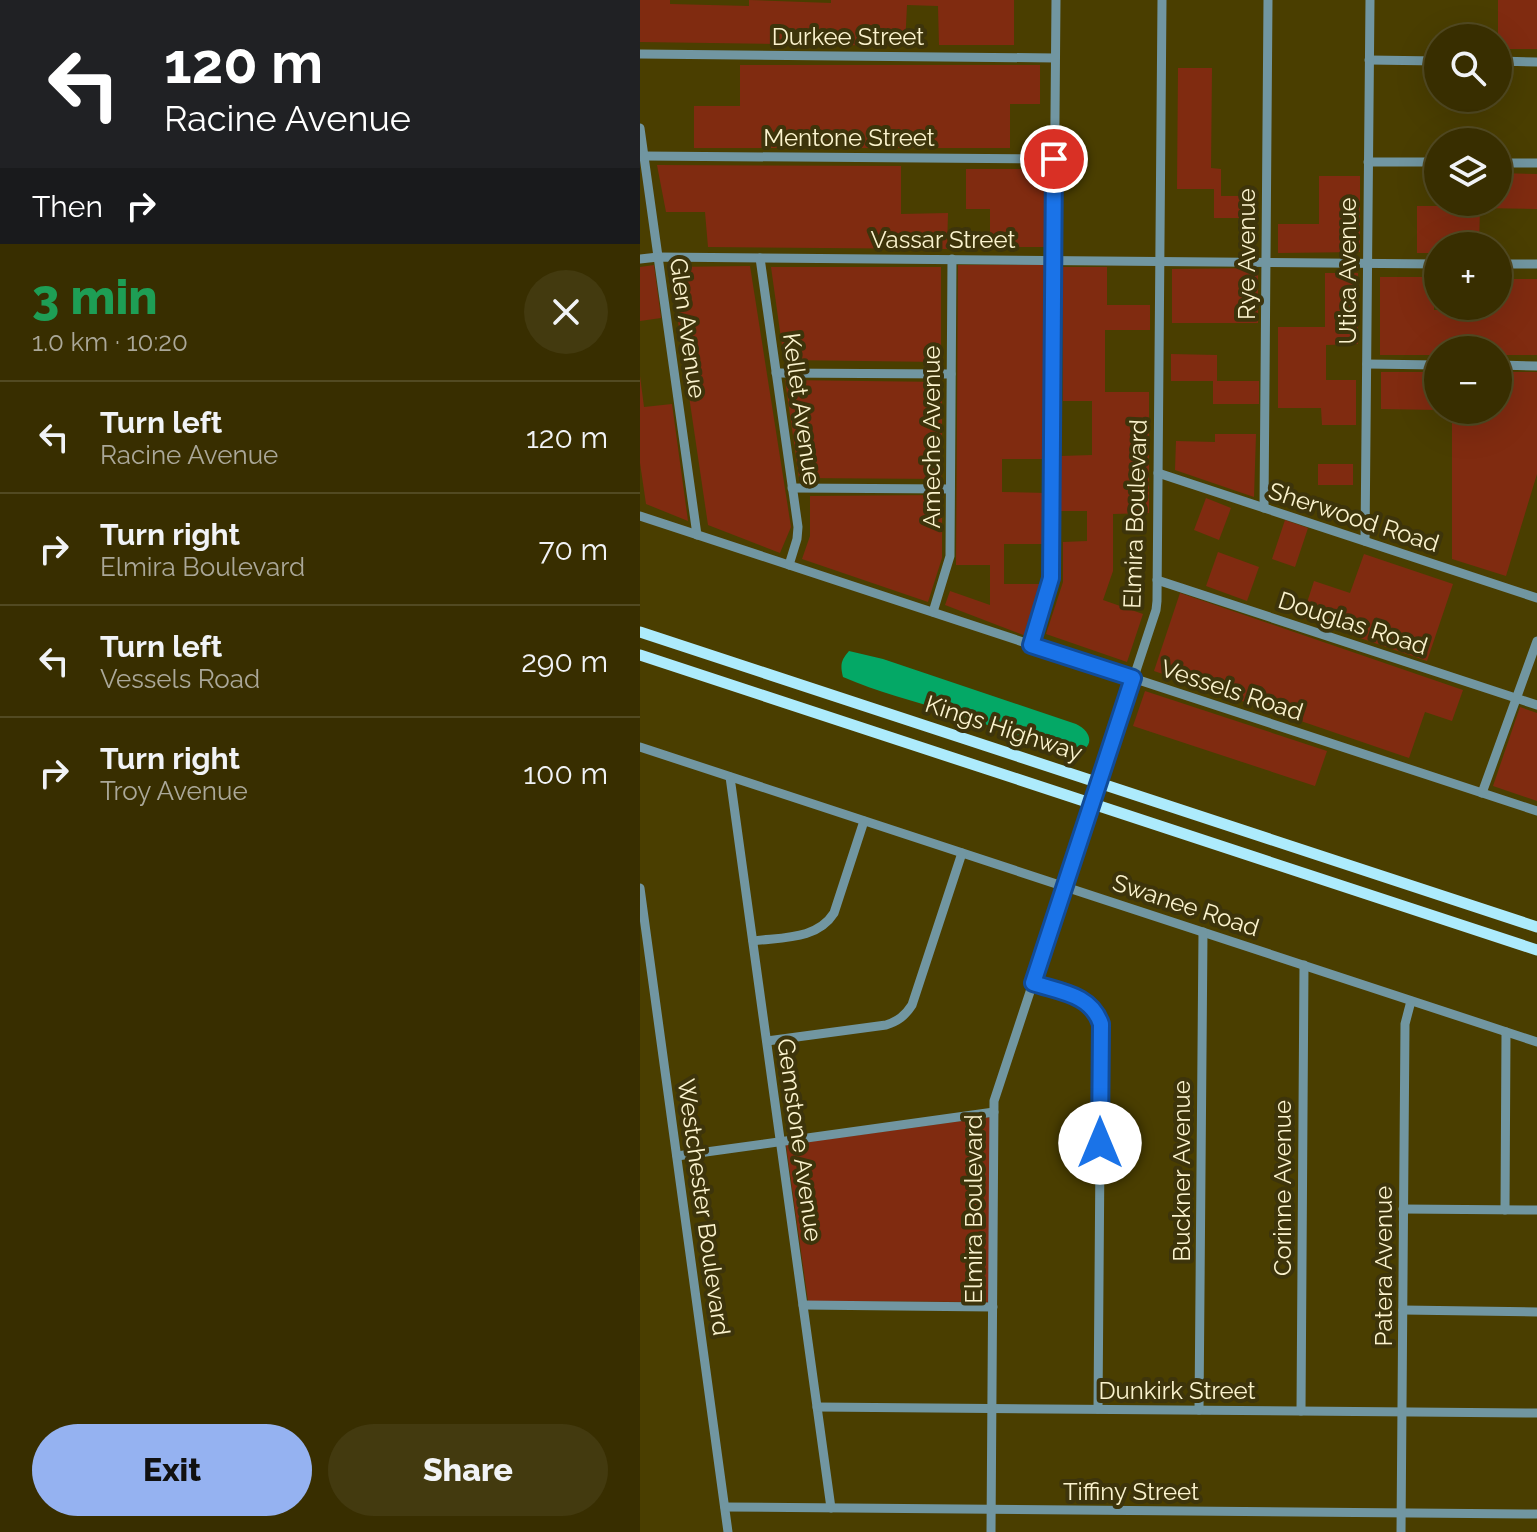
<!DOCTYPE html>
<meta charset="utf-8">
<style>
body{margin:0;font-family:Raleway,sans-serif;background:#433a0f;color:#f1f3f6;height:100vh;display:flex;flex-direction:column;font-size:30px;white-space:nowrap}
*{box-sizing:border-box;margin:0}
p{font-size:26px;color:#aba899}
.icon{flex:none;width:44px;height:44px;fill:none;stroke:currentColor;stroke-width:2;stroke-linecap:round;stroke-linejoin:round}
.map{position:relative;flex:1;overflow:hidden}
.side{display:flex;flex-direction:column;background:#382e00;width:640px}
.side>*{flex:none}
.banner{background:#202124;color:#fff;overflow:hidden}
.controls{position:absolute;left:784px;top:24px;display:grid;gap:16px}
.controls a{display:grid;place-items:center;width:88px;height:88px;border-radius:50%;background:#382e00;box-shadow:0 8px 32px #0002,0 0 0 2px #524a22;font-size:40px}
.pin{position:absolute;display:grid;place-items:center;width:68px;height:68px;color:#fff;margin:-34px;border:4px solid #fff;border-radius:50%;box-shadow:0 2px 8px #0007}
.me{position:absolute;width:88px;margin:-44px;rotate:0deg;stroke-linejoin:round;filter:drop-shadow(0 0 6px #0008)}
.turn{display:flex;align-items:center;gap:28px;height:168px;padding:0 32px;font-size:36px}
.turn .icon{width:104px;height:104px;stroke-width:2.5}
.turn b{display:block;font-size:56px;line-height:68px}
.then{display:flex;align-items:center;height:76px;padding:0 32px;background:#0003;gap:16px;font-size:30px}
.round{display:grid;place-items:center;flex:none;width:84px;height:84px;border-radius:42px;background:#433a0f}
.headline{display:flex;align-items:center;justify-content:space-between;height:136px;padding:0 32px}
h1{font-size:48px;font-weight:800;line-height:60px;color:#1e9e55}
.button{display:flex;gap:16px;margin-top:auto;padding:16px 32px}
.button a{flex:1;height:92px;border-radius:48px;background:#95b2f1;color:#111;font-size:32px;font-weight:800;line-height:92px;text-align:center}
.button a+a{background:#433a0f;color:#f1f3f6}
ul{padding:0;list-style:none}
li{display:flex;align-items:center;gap:24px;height:112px;padding:0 32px;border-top:2px solid #524a22}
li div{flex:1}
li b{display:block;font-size:30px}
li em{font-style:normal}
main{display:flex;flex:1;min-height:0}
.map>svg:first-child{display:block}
.green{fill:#802b10}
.water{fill:#04a866}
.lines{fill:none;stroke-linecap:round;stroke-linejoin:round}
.minor{stroke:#7196a1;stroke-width:9}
.major{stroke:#adebfc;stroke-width:11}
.route-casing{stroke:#114b97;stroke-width:20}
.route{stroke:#1a73e8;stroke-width:14}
.labels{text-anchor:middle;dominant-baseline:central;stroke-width:8;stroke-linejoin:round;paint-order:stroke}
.street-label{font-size:24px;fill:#fbf3ce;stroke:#3d340b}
</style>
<main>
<section class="side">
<div class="banner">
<div class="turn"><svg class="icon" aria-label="left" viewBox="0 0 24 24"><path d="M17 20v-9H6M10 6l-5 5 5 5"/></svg><div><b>120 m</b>Racine Avenue</div></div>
<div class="then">Then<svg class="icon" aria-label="right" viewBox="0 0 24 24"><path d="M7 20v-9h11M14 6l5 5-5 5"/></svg></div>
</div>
<div class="headline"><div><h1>3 min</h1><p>1.0 km · 10:20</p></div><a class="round"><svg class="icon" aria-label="close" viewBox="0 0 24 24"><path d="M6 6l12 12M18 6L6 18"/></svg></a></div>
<ul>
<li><svg class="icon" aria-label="left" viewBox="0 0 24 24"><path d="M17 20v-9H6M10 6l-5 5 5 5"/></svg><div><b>Turn left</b><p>Racine Avenue</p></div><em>120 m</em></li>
<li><svg class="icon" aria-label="right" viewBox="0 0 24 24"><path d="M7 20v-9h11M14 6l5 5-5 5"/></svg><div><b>Turn right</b><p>Elmira Boulevard</p></div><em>70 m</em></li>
<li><svg class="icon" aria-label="left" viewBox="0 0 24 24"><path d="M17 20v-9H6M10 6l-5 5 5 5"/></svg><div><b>Turn left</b><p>Vessels Road</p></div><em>290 m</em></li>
<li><svg class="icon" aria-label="right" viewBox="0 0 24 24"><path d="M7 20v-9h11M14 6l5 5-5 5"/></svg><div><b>Turn right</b><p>Troy Avenue</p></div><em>100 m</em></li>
</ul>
<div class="button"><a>Exit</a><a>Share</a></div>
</section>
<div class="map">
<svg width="897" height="1532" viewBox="0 0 897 1532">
<rect width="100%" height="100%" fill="#4a3e00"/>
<g class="green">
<path d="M 0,0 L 30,0 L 30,4 L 109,6 L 109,0 L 191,3 L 191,0 L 374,0 L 374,45 L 299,45 L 298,6 L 267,5 L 265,46 L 0,42 Z"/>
<rect x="858" y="0" width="39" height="49"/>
<path d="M 100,65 L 400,65 L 400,104 L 370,104 L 370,148 L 54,148 L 54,106 L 100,106 Z"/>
<path d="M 538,68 L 572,68 L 571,168 L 581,169 L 581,196 L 617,196 L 617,218 L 574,218 L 574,189 L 537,189 Z"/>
<path d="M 17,165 L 261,166 L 261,214 L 308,213 L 307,249 L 68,247 L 65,212 L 26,212 Z"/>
<path d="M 326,169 L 404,169 L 404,247 L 350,247 L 350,209 L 326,209 Z"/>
<path d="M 858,173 L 897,174 L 897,209 L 840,208 L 839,246 L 798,246 L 798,253 L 777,253 L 777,206 L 800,206 L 801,202 L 858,202 Z"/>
<path d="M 679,176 L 720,176 L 720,252 L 638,253 L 638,224 L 679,224 Z"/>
<path d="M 14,265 L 21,318 L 0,321 L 0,267 Z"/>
<path d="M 318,265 L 408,265 L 406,459 L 362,459 L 362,492 L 406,493 L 405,544 L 364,544 L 364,584 L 405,584 L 386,636 L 305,605 L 310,591 L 350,605 L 350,565 L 316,565 Z"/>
<path d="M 110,266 L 151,527 L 140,553 L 68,525 L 30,267 Z"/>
<path d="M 131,267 L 301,267 L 301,362 L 144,360 Z"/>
<path d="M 423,267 L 467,267 L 467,305 L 510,305 L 510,330 L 465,330 L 465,392 L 509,392 L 509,513 L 473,514 L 473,571 L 463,600 L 503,614 L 487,662 L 406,634 L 423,582 L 423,542 L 447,541 L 447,511 L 421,511 L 421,456 L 452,455 L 452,401 L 423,401 Z"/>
<path d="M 618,268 L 618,323 L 532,323 L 532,269 Z"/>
<path d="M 685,273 L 718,273 L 718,344 L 686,345 L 686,380 L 716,380 L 716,425 L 682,425 L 681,408 L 638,408 L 638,327 L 685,327 Z"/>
<path d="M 740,277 L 794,277 L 794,310 L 829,310 L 830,306 L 858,306 L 858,279 L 897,279 L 897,355 L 858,355 L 858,350 L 799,350 L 798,355 L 740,355 Z"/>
<path d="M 531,354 L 577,355 L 577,381 L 619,381 L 619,404 L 573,404 L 573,381 L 531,381 Z"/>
<path d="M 741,372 L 798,372 L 798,410 L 741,409 Z"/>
<path d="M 858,372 L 897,372 L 897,474 L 866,576 L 812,559 L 812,410 L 858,410 Z"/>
<path d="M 0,376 L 4,407 L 32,404 L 48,521 L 6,504 L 0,463 Z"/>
<path d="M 145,380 L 302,382 L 302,479 L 159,478 Z"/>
<path d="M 575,434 L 616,434 L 614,497 L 535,470 L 536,441 L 575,442 Z"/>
<rect x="678" y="464" width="35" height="21"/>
<path d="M 302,495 L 302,558 L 288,602 L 162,559 L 170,536 L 170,496 Z"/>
<path d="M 566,498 L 591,508 L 579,540 L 554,530 Z"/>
<path d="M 645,520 L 668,528 L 655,567 L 632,559 Z"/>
<path d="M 578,552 L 619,567 L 607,601 L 566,586 Z"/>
<path d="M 724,554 L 813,584 L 787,661 L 662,618 L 674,581 L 710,593 Z"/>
<path d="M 540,593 L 823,690 L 812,721 L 785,712 L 769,758 L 514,671 Z"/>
<path d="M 505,691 L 687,751 L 675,786 L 493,726 Z"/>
<path d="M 880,707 L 897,713 L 897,801 L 853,786 Z"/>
<path d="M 351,1117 L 349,1302 L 168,1301 L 146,1145 Z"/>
</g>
<path class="water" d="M 209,651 L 243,659 L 436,724 C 457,734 452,754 429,752 C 389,739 349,726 309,712 C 274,701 237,692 203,677 C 200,665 201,660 209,651 Z"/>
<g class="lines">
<g class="minor">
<path d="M 0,54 L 415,58"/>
<path d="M 729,60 L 798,61"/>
<path d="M 858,61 L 897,62"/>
<path d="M 0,128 L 57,535"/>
<path d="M 4,156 L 414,159"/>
<path d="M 728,162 L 798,162"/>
<path d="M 858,163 L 897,163"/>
<path d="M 120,258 L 158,527 L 157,539 L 149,565"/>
<path d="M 0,259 L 18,257 L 798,264"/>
<path d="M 858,264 L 897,264"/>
<path d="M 727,364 L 798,365"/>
<path d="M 858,365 L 897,366"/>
<path d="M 136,373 L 311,374"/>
<path d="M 518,473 L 897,598"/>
<path d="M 152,488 L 310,489"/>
<path d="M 624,508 L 628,0"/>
<path d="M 0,516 L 897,811"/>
<path d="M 725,541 L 730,0"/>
<path d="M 517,580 L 897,705"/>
<path d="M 293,612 L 310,556 L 312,259"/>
<path d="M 391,645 L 411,578 L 416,0"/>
<path d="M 0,747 L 897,1042"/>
<path d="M 90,777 L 191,1508"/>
<path d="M 842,793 L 897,641"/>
<path d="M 0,888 L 88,1532"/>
<path d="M 113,941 C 142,937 177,940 194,913 L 224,821"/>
<path d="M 393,983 C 420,992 451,994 461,1024 L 458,1409"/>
<path d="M 127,1041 L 246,1025 C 258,1021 265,1016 272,1005 L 322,853"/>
<path d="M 37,1156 L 354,1112"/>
<path d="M 763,1209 L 897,1210"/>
<path d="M 865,1210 L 866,1032"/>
<path d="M 163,1305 L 353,1307"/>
<path d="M 763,1310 L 897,1312"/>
<path d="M 177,1407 L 897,1413"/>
<path d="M 559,1410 L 563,932"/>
<path d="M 661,1411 L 664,965"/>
<path d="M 85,1507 L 897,1514"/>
<path d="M 351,1532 L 354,1101 L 516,610 L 517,601 L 522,0"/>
<path d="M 761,1532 L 765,1024 L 771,1001"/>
</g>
<g class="major">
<path d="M 0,632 L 897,927"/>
<path d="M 0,655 L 897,950"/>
</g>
</g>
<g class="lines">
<defs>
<path id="route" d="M 414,159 L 411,578 L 391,645 L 493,678 L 393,983 C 420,992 451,994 461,1024 L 460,1143"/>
</defs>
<use href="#route" class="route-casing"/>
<use href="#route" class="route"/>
</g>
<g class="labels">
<g class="street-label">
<text x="208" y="36">Durkee Street</text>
<text x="209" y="137">Mentone Street</text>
<text x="303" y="239">Vassar Street</text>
<text transform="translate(606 254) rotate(-90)">Rye Avenue</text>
<text transform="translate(707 271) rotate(-90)">Utica Avenue</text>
<text transform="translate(48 328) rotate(82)">Glen Avenue</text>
<text transform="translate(162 409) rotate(82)">Kellet Avenue</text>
<text transform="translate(291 437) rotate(-90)">Ameche Avenue</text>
<text transform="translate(495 514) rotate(-88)">Elmira Boulevard</text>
<text transform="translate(714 517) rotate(18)">Sherwood Road</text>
<text transform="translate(713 623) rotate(18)">Douglas Road</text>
<text transform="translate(592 690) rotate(18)">Vessels Road</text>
<text transform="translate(364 728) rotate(18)">Kings Highway</text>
<text transform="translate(546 905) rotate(18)">Swanee Road</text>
<text transform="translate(160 1140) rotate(82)">Gemstone Avenue</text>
<text transform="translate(541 1171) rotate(-90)">Buckner Avenue</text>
<text transform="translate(642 1188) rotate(-90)">Corinne Avenue</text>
<text transform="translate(64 1207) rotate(82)">Westchester Boulevard</text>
<text transform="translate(333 1209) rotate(-90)">Elmira Boulevard</text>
<text transform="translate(743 1266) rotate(-90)">Patera Avenue</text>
<text x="537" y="1390">Dunkirk Street</text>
<text x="491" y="1491">Tiffiny Street</text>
</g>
</g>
</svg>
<div class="controls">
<a><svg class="icon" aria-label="search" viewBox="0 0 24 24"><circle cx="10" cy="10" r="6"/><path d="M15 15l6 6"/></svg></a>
<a><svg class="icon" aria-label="layers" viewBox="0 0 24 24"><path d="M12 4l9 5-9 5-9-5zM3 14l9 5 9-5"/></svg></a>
<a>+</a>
<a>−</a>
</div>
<div class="pin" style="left:414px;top:159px;background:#d93025"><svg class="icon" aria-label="arrive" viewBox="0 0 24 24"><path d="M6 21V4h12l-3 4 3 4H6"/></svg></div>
<svg class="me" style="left:460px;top:1143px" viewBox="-20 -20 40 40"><circle r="19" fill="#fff"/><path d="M0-13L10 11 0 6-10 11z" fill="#1a73e8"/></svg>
</div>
</main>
